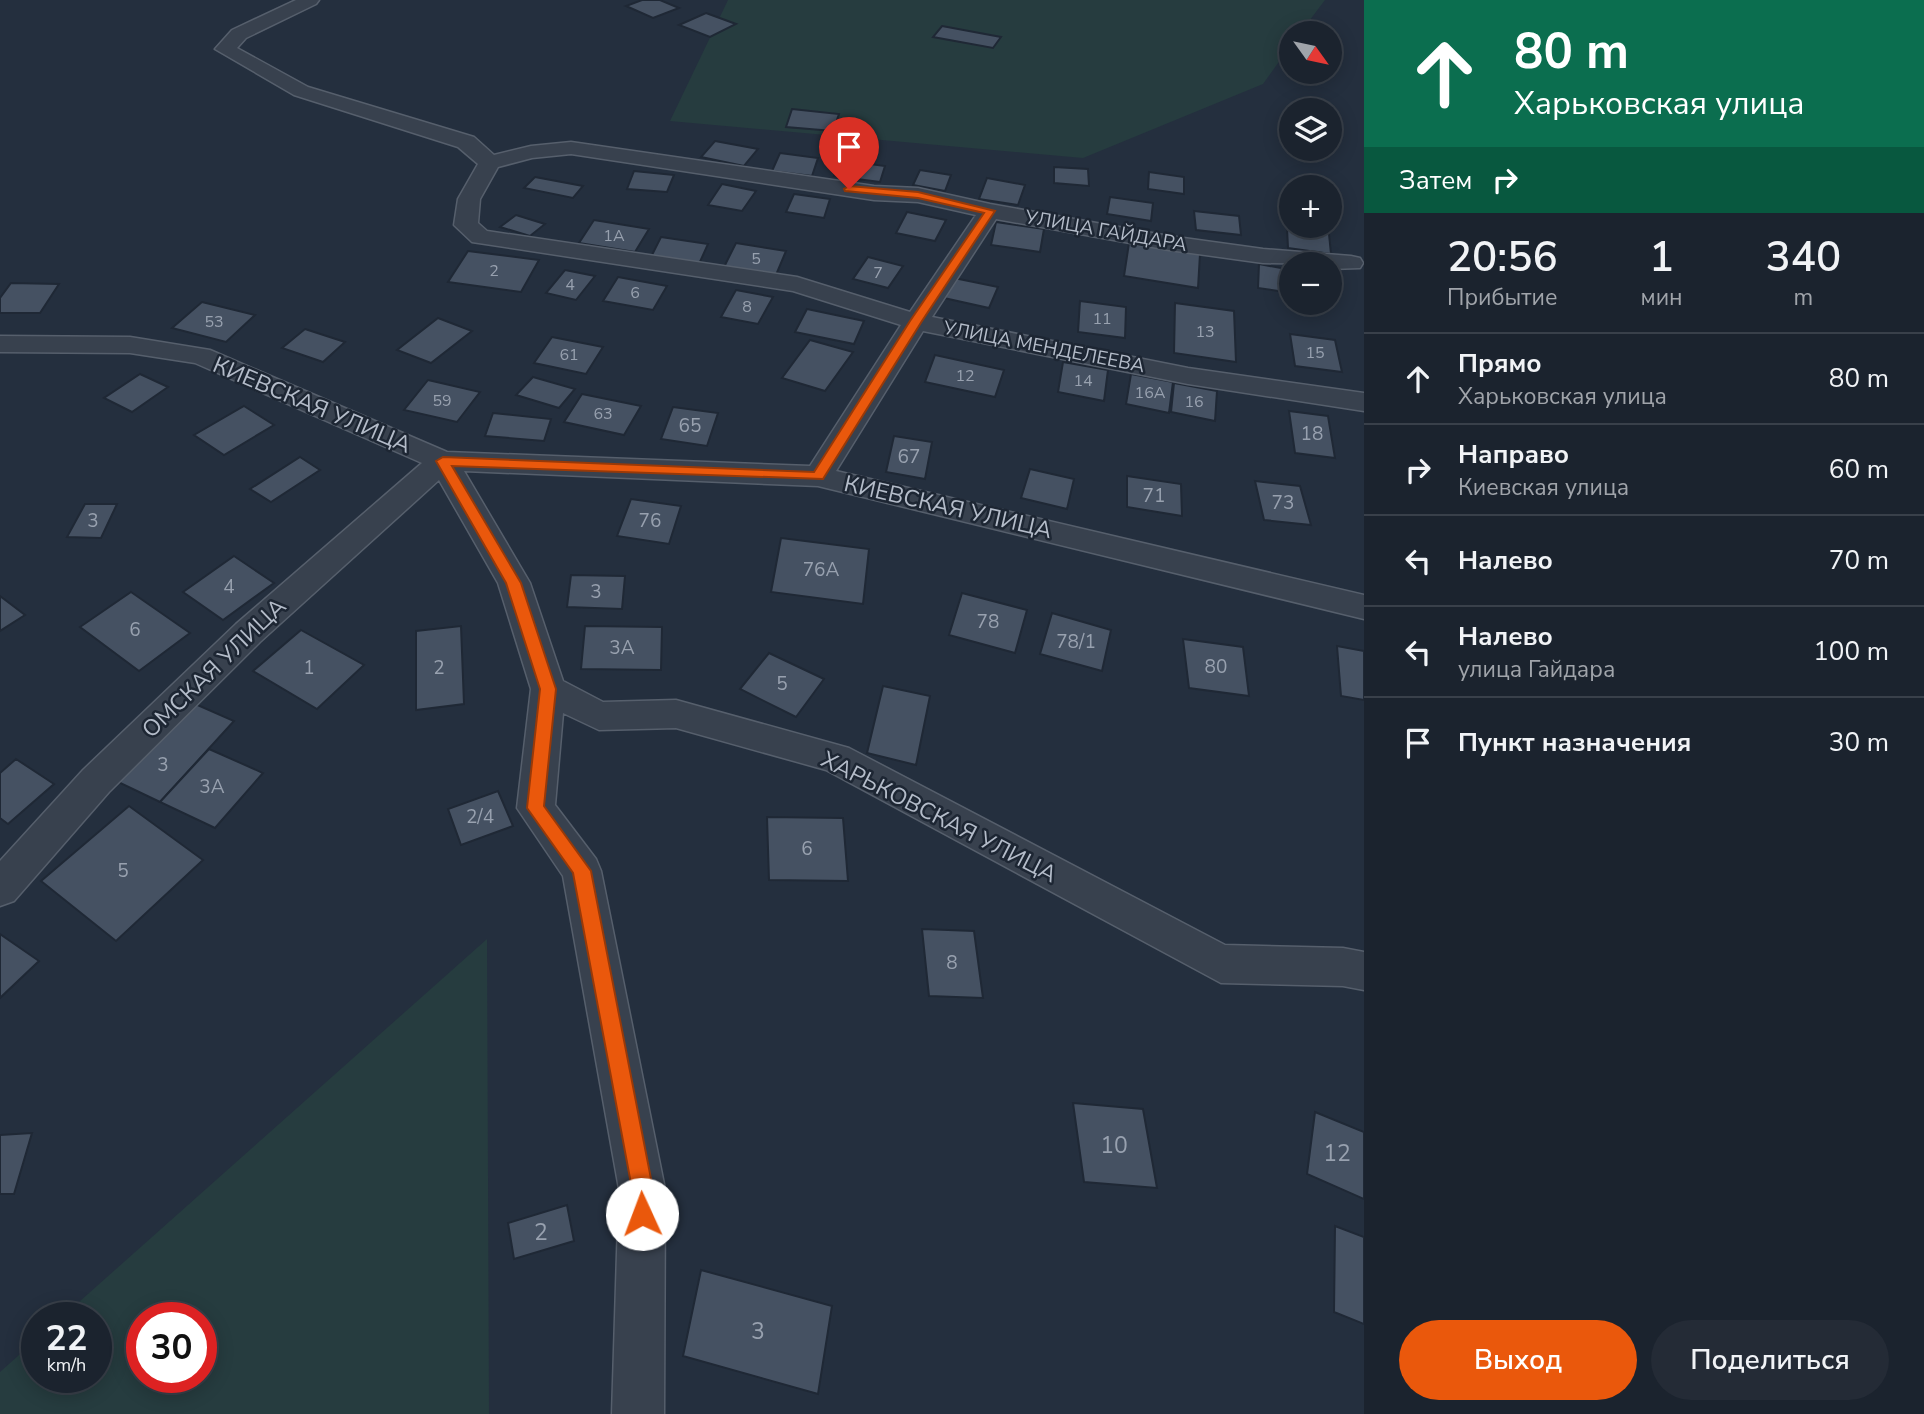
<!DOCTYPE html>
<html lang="ru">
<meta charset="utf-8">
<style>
body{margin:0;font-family:"Nunito Sans",sans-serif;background:#242b36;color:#f1f3f6;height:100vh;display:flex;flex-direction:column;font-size:26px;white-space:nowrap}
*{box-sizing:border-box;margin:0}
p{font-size:23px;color:#a0a4aa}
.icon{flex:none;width:38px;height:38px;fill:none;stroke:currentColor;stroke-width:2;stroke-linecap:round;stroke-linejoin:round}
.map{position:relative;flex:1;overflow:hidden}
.details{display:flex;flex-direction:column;background:#1b232e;width:560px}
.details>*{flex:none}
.top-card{background:#0b6e4f;color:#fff;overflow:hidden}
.needle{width:46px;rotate:123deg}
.buttons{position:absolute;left:1279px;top:21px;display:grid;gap:14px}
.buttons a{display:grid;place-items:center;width:63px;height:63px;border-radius:50%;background:#1b232e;box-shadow:0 4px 18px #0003,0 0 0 2px #39404a;font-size:35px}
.speed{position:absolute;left:21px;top:1302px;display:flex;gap:14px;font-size:35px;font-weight:700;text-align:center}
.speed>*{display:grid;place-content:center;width:91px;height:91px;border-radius:50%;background:#1b232e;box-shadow:0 4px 18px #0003,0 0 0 2px #39404a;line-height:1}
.speed small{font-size:18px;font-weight:400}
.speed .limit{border:10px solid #d22;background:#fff;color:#111}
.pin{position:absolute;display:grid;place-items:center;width:60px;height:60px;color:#fff;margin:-72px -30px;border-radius:50% 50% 50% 0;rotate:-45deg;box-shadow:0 0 7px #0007}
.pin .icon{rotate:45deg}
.me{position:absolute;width:77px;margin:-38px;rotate:358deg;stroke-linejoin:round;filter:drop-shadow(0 0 5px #0008)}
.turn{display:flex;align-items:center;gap:24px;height:147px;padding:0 35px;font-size:32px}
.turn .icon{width:91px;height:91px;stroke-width:2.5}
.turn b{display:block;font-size:49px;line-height:60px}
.then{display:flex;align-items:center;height:66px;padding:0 35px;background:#0003;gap:14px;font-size:26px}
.eta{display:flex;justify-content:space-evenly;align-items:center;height:119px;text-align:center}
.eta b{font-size:42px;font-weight:600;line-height:49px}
.primary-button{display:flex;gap:14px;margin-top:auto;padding:14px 35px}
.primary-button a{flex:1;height:80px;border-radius:42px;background:#ea580c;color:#fff;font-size:28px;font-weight:600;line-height:80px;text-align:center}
.primary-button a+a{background:#242b36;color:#f1f3f6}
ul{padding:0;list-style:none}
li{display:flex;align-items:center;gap:21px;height:91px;padding:0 35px;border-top:2px solid #39404a}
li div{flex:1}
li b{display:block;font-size:26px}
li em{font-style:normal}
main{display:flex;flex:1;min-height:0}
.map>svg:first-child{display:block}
.green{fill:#263c3f;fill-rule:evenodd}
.building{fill:#455162;stroke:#1f2835;stroke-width:2}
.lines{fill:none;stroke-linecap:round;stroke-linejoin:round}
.minor-casing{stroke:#565f6c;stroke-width:3}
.minor{fill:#38414e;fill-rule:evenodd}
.route{fill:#ea580c;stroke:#983908;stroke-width:2}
.labels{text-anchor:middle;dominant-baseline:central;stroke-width:5;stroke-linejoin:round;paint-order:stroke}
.far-number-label{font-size:16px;fill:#98a1af}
.far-street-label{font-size:19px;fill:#b4bcc9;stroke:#1d2633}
.number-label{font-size:19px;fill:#98a1af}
.street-label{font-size:23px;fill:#b4bcc9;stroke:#1d2633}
.near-number-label{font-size:23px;fill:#98a1af}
</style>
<main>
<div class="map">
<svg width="1364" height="1414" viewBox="0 0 1364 1414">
<rect width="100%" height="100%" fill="#242f3e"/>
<g class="green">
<path d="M 728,0 L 1325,0 L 1300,33 L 1292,33 L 1291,45 L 1263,84 L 1083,158 L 670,121 Z"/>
<path d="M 487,939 L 489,1414 L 0,1414 L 0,1372 L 37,1339 L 37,1377 L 96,1377 L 96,1318 L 61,1318 ZM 142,1318 L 201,1318 L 201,1377 L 142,1377 Z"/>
</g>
<g class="building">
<path d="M 642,0 L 660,0 L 679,8 L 653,18 L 626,6 Z"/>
<path d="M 706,13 L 736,24 L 710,37 L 679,25 Z"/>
<path d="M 942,26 L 1001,37 L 993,48 L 933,37 Z"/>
<path d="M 792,109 L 839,114 L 833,131 L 786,127 Z"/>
<path d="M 715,141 L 758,149 L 744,166 L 701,157 Z"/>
<path d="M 780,153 L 818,158 L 812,176 L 772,171 Z"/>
<path d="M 840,160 L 885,166 L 880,182 L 834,176 Z"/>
<path d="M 1054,167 L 1088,169 L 1089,186 L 1054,183 Z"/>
<path d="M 920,170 L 951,175 L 945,191 L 913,185 Z"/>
<path d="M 634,171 L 674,175 L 667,192 L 627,189 Z"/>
<path d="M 1149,172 L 1184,177 L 1184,194 L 1148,189 Z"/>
<path d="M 535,177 L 583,186 L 573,198 L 524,188 Z"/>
<path d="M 987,178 L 1025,185 L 1018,205 L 979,199 Z"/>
<path d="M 722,184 L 756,191 L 742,211 L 708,205 Z"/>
<path d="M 794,194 L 830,199 L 824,218 L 786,212 Z"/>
<path d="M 1110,197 L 1153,203 L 1151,221 L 1107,214 Z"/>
<path d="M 1194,211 L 1239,216 L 1241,235 L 1196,230 Z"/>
<path d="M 907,212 L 946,220 L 935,241 L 896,233 Z"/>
<path d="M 516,215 L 545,224 L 530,236 L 500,227 Z"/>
<path d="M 594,220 L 649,229 L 635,252 L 579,243 Z"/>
<path d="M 996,222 L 1044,229 L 1040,252 L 991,245 Z"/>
<path d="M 1287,228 L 1329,234 L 1331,254 L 1288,248 Z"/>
<path d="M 661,237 L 708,244 L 699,264 L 651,257 Z"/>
<path d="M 736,243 L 786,251 L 776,275 L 724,267 Z"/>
<path d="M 1129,243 L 1200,254 L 1198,288 L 1124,276 Z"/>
<path d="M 468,251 L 539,260 L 521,292 L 448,282 Z"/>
<path d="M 868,257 L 903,266 L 888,288 L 853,279 Z"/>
<path d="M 1259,264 L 1292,270 L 1292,293 L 1258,288 Z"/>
<path d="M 565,270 L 595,276 L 576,300 L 546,293 Z"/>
<path d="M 618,277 L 667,286 L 653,310 L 603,301 Z"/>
<path d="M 954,278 L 998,287 L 989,308 L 944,298 Z"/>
<path d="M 11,283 L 59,284 L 40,313 L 0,313 L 0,298 Z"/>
<path d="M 736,290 L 773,297 L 758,324 L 721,317 Z"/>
<path d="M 1080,301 L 1126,307 L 1125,338 L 1078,332 Z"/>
<path d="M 202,302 L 255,315 L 226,342 L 172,328 Z"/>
<path d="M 1175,303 L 1234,311 L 1236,362 L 1174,353 Z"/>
<path d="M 807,309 L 864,321 L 854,344 L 795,332 Z"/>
<path d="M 438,318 L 472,331 L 431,363 L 397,350 Z"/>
<path d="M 305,329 L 345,342 L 323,362 L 282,348 Z"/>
<path d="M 1290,334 L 1335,340 L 1342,372 L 1295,366 Z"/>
<path d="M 552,337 L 603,347 L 586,374 L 534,363 Z"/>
<path d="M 810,340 L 853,352 L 825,391 L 782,378 Z"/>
<path d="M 935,355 L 1004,370 L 995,397 L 925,382 Z"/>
<path d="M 1063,362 L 1108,370 L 1104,401 L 1058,392 Z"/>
<path d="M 140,374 L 168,387 L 132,412 L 104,398 Z"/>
<path d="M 1131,374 L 1173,382 L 1169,413 L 1126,404 Z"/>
<path d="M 533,377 L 575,389 L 559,408 L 516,395 Z"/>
<path d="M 428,380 L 480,392 L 457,422 L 404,410 Z"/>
<path d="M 1174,383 L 1217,391 L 1215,421 L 1171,412 Z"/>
<path d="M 582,394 L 641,406 L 624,435 L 564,422 Z"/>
<path d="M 244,406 L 274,425 L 224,455 L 194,435 Z"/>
<path d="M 673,407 L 718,413 L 707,446 L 661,439 Z"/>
<path d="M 1289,411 L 1328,416 L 1335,458 L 1295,453 Z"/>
<path d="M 493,413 L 551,419 L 544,441 L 485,436 Z"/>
<path d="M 894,436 L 932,442 L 925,479 L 886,472 Z"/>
<path d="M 300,457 L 320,470 L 271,502 L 250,489 Z"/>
<path d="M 1030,469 L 1074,479 L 1067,509 L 1021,498 Z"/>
<path d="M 1127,476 L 1181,484 L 1182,516 L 1127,507 Z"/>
<path d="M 1255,481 L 1300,486 L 1311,525 L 1264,520 Z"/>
<path d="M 631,499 L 681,506 L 669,544 L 617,536 Z"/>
<path d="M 85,504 L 117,504 L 101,538 L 67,537 Z"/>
<path d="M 781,538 L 869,549 L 863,604 L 771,592 Z"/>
<path d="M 234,556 L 274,583 L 223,620 L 183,592 Z"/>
<path d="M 571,575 L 625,576 L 622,609 L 567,607 Z"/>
<path d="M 131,592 L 190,633 L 139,671 L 80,627 Z"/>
<path d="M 962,593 L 1027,610 L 1015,653 L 949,635 Z"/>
<path d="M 0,596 L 25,615 L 0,631 Z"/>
<path d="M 1052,613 L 1111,630 L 1102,671 L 1040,654 Z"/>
<path d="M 461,626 L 464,704 L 416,710 L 416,631 Z"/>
<path d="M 585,626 L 662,627 L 661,670 L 581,669 Z"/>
<path d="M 301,630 L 364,665 L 317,709 L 253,671 Z"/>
<path d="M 1183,639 L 1243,647 L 1249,696 L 1189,688 Z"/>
<path d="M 1337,646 L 1364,651 L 1364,700 L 1341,696 Z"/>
<path d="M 769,653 L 824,679 L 796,717 L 740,689 Z"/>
<path d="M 883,686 L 930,696 L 916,765 L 867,753 Z"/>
<path d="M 193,703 L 234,721 L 160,802 L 116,781 Z"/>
<path d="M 209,749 L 263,773 L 215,828 L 160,802 Z"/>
<path d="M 16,759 L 54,784 L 8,824 L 0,818 L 0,773 Z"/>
<path d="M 498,791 L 513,826 L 461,845 L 448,809 Z"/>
<path d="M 129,806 L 203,860 L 116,941 L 41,881 Z"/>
<path d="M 767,817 L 843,818 L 848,881 L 769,880 Z"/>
<path d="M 922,929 L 974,931 L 983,998 L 929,996 Z"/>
<path d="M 0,934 L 39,961 L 0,998 Z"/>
<path d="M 1073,1103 L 1143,1109 L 1157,1188 L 1084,1182 Z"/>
<path d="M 1315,1112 L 1364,1132 L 1364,1199 L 1307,1174 Z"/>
<path d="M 32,1133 L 14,1194 L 0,1194 L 0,1135 Z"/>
<path d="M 567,1205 L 574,1241 L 514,1259 L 508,1223 Z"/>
<path d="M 1335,1226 L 1364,1237 L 1364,1324 L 1334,1312 Z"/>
<path d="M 701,1270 L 832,1306 L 818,1394 L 683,1356 Z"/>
</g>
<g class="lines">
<defs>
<path id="minor" d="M 296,0 L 319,0 L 316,4 L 246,38 L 237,48 L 308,87 L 474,137 L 494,155 L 531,146 L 571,142 L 874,186 L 918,188 L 990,204 L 1169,236 L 1263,249 L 1351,256 L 1360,258 L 1363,263 L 1360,268 L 1330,269 L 1330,264 L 1263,263 L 1169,250 L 996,219 L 932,317 L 1188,368 L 1364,393 L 1364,411 L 1188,384 L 923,331 L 836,471 L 1364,595 L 1364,619 L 818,486 L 464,471 L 530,583 L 563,681 L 603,702 L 676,700 L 849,748 L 1225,945 L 1343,948 L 1364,952 L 1364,990 L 1343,986 L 1221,983 L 826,770 L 676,728 L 599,730 L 563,713 L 555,805 L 596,859 L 601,871 L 665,1189 L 664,1414 L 612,1414 L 619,1189 L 563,876 L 517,808 L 531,689 L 498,583 L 439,480 L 260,642 L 109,792 L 14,901 L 0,906 L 0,861 L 83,770 L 236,624 L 422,463 L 195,363 L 130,353 L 0,352 L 0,336 L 130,337 L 210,350 L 447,452 L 810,466 L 901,325 L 793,291 L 472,242 L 454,225 L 458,199 L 478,164 L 458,147 L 294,95 L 215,49 L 232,30 ZM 571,154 L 874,200 L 918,202 L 976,215 L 910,312 L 797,277 L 487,231 L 478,223 L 480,199 L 498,167 L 532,158 Z"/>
</defs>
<use href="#minor" class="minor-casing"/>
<use href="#minor" class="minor"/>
</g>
<path class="route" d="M 849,186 L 918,192 L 995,211 L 922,321 L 823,479 L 452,466 L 521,583 L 556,689 L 544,806 L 591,871 L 653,1189 L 652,1214 L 649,1222 L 642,1225 L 634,1222 L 631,1214 L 632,1189 L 573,873 L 527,808 L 540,689 L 506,583 L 436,461 L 443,457 L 814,472 L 910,321 L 984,213 L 918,198 L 845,191 L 844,189 Z"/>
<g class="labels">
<g class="far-number-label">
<text x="614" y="236">1А</text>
<text x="756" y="259">5</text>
<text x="494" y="271">2</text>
<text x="878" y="273">7</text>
<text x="570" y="285">4</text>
<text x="635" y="293">6</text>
<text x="747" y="307">8</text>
<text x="1102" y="319">11</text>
<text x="214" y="322">53</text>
<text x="1205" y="332">13</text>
<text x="1315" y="353">15</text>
<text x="569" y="355">61</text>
<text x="965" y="376">12</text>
<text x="1083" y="381">14</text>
<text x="1150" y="393">16А</text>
<text x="442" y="401">59</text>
<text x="1194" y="402">16</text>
<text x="603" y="414">63</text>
</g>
<g class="far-street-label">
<text transform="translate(1106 231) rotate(10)">УЛИЦА ГАЙДАРА</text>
<text transform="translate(1044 347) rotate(11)">УЛИЦА МЕНДЕЛЕЕВА</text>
</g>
<g class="number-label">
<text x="690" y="426">65</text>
<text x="1312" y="434">18</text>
<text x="909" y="457">67</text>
<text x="1154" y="496">71</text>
<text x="1283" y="503">73</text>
<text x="93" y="521">3</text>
<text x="650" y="521">76</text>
<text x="821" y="570">76А</text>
<text x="229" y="587">4</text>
<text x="596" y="592">3</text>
<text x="988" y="622">78</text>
<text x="135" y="630">6</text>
<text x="1076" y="642">78/1</text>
<text x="622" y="648">3А</text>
<text x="1216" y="667">80</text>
<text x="309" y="668">1</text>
<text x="439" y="668">2</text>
<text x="782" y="684">5</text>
<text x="163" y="765">3</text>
<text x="212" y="787">3А</text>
<text x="480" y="817">2/4</text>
<text x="807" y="849">6</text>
<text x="123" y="871">5</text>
<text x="952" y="963">8</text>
</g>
<g class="street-label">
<text transform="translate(312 405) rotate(23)">КИЕВСКАЯ УЛИЦА</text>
<text transform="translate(948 507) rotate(13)">КИЕВСКАЯ УЛИЦА</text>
<text transform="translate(214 668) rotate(-44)">ОМСКАЯ УЛИЦА</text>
<text transform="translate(939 817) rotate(27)">ХАРЬКОВСКАЯ УЛИЦА</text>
</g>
<g class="near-number-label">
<text x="1114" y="1145">10</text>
<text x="1337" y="1153">12</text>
<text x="541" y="1232">2</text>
<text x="758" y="1331">3</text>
</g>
</g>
</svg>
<div class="buttons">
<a><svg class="needle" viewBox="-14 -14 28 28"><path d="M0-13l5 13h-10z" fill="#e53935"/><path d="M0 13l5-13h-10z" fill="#a0a4aa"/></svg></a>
<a><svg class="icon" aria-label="layers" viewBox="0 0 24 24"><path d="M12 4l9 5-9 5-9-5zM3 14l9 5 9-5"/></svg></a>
<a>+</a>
<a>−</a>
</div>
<div class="speed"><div>22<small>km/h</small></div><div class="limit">30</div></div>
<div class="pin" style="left:849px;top:189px;background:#d93025"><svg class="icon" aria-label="arrive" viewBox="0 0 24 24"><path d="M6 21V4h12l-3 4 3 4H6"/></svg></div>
<svg class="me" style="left:642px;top:1214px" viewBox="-20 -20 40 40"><circle r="19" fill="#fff"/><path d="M0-13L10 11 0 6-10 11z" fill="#ea580c"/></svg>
</div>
<section class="details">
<div class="top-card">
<div class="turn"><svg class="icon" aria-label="ahead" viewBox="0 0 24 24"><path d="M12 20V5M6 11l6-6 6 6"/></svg><div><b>80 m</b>Харьковская улица</div></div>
<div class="then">Затем<svg class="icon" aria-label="right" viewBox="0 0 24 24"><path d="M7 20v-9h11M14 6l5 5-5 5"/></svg></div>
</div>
<div class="eta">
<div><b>20:56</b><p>Прибытие</p></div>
<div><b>1</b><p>мин</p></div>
<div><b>340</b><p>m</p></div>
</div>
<ul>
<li><svg class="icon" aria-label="ahead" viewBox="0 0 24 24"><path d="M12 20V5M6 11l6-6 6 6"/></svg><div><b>Прямо</b><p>Харьковская улица</p></div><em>80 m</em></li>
<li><svg class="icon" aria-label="right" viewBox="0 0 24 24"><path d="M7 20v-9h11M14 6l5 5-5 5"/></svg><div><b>Направо</b><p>Киевская улица</p></div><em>60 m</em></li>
<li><svg class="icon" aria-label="left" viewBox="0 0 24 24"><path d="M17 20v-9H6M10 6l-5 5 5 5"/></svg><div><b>Налево</b></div><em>70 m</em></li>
<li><svg class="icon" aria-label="left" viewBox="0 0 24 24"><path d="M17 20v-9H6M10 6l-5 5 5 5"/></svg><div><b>Налево</b><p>улица Гайдара</p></div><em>100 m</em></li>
<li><svg class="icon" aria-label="arrive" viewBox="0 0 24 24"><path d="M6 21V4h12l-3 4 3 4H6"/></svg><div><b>Пункт назначения</b></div><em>30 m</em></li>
</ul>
<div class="primary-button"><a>Выход</a><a>Поделиться</a></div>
</section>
</main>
